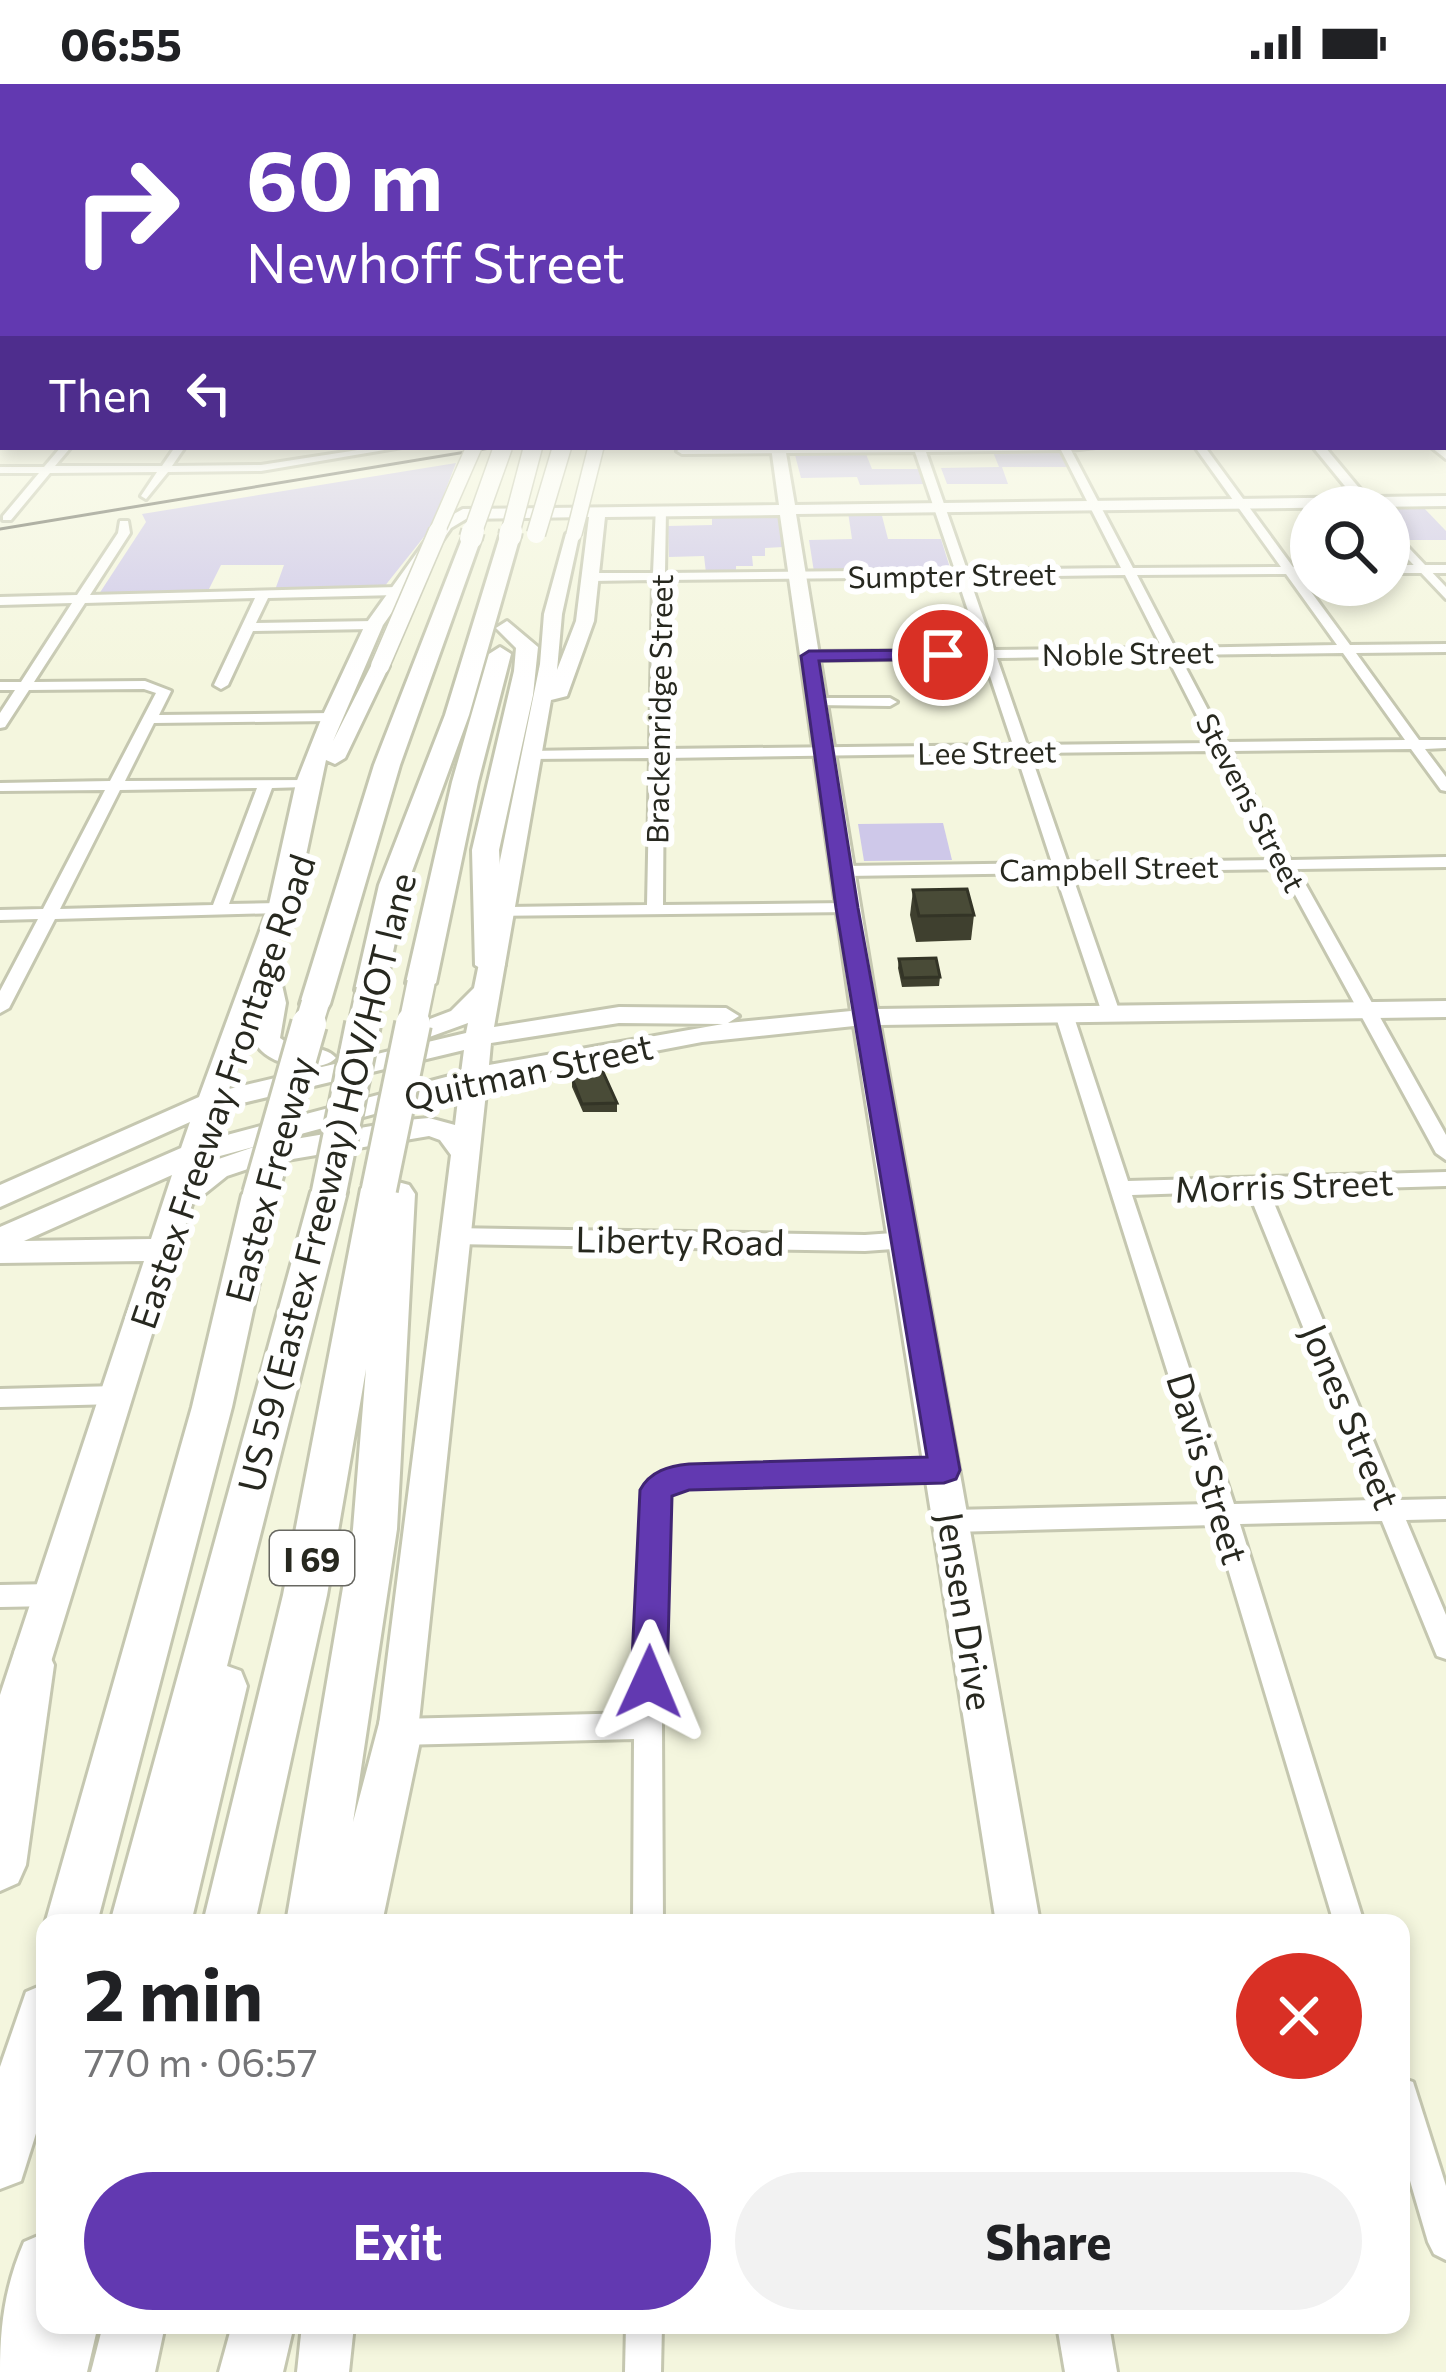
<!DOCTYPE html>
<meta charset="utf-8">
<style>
body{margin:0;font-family:Commissioner,sans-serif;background:#f2f2f2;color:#202124;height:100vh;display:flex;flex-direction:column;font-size:45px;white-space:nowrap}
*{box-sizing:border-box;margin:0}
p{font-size:39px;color:#757577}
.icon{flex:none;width:66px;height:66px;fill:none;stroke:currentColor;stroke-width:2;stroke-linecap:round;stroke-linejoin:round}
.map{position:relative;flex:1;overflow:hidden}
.side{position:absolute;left:36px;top:1830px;width:1374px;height:420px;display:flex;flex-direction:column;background:#fff;border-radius:24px;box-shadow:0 6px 18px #0003}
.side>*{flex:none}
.banner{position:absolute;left:0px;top:0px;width:1446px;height:366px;box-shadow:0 6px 18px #0003;background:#6239b1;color:#fff;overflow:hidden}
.buttons{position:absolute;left:1290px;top:402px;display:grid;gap:24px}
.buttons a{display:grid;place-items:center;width:120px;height:120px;border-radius:50%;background:#fff;box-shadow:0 6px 18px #0003;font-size:60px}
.pin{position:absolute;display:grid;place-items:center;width:102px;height:102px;color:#fff;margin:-51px;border:6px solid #fff;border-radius:50%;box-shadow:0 3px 12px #0007}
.me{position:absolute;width:132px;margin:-66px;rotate:1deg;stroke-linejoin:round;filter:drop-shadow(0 0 9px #0008)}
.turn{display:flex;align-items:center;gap:42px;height:252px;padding:0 48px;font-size:54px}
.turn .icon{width:156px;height:156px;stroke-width:2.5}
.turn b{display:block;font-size:84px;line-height:102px}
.then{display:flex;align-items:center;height:114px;padding:0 48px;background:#0003;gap:24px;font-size:45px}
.round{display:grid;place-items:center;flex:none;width:126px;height:126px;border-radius:63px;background:#f2f2f2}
.headline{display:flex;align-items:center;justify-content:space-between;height:204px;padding:0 48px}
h1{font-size:72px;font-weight:700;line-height:90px}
.primary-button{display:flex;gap:24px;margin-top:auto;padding:24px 48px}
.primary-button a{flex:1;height:138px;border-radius:72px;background:#6239b1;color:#fff;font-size:48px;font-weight:700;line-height:138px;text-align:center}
.primary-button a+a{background:#f2f2f2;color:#202124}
.status{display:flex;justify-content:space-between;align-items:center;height:84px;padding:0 60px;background:#fff;direction:ltr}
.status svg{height:33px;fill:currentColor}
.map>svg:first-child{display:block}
.green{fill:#cec8e9}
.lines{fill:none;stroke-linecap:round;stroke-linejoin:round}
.minor-casing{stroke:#c5c7b0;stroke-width:6}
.tertiary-casing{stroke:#c5c7b0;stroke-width:6}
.secondary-casing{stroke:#c5c7b0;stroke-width:6}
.motorway-casing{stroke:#c5c7b0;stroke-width:6}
.minor{fill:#fff;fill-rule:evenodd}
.tertiary{fill:#fff;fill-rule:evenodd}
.secondary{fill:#fff;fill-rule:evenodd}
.motorway{fill:#fff;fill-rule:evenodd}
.rail{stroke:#696a5c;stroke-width:3}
.secondary-bridge-far1-casing{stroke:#c5c7b0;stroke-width:18;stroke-linecap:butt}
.secondary-bridge-casing{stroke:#c5c7b0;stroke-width:21;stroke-linecap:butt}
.motorway-bridge-far3-casing{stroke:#c5c7b0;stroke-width:21;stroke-linecap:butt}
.motorway-bridge-far2-casing{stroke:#c5c7b0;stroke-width:26;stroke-linecap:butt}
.motorway-bridge-far1-casing{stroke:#c5c7b0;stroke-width:32;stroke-linecap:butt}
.motorway-bridge-casing{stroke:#c5c7b0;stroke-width:40;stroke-linecap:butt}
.secondary-bridge-far1{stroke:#fff;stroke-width:15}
.secondary-bridge{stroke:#fff;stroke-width:18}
.motorway-bridge-far3{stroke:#fff;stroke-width:18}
.motorway-bridge-far2{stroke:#fff;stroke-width:22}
.motorway-bridge-far1{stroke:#fff;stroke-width:27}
.motorway-bridge{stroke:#fff;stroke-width:34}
.wall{fill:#3f402f}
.building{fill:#494b37;stroke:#333426;stroke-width:3}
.route{fill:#6239b1;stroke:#402573;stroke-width:3}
.labels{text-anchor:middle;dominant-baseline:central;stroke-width:12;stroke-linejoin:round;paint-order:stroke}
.far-street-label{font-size:30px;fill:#27281f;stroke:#fff}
.shield{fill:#fff;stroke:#686862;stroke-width:3}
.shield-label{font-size:33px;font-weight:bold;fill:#27281f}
.street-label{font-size:36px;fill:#27281f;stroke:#fff}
</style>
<div class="status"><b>06:55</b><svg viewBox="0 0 49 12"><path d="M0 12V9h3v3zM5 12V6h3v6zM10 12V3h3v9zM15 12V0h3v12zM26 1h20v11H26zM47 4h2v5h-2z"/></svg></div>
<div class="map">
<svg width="1446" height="2288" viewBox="0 0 1446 2288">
<rect width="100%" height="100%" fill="#f4f6de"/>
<g class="green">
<path d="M 993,368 L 1059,368 L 1067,383 L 1002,383 L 1008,400 L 947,400 L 941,384 L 999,383 Z"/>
<path d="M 866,370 L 872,385 L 919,385 L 925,400 L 860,401 L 857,393 L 801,394 L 795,371 Z"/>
<path d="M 456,379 L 431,444 L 384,503 L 275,506 L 284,481 L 221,481 L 207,509 L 99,510 L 146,438 L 142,430 Z"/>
<path d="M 1389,423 L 1423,423 L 1446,447 L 1446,456 L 1405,456 L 1389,439 Z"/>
<path d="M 848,428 L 881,428 L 888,455 L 941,455 L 951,487 L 814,488 L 809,456 L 852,455 Z"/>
<path d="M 712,430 L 777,430 L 783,463 L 765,464 L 765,472 L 752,472 L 753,482 L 736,482 L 736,489 L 706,489 L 704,472 L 669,473 L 668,442 L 712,441 Z"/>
<path d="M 943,739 L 952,776 L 864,777 L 858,740 Z"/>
</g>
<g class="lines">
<defs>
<g id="minor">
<rect x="0" y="333" width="3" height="6"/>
<path d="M 61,363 L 71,363 L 55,382 L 162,382 L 175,363 L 185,363 L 172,382 L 261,381 L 377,363 L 402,363 L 261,387 L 168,388 L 146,415 L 141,412 L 157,388 L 50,389 L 11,436 L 3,436 L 3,432 L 39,389 L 0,389 L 0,383 L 44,383 Z"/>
<path d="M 777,363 L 1096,363 L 1071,366 L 1133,484 L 1281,483 L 1195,363 L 1205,363 L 1293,483 L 1311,482 L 1311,490 L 1298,490 L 1350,561 L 1446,560 L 1446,568 L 1356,569 L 1419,656 L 1446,656 L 1446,664 L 1425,665 L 1446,693 L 1446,707 L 1441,706 L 1411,665 L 1230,667 L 1284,769 L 1291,776 L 1446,773 L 1446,783 L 1297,785 L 1446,1051 L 1446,1076 L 1436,1069 L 1281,785 L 1071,788 L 1120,929 L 1111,934 L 1102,929 L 1055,789 L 845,792 L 837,787 L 845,782 L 1052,779 L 1016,669 L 664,674 L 663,821 L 847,819 L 855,824 L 853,828 L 495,832 L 495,824 L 501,823 L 647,821 L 650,674 L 529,675 L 522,671 L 529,667 L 650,665 L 653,496 L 592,497 L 586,493 L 592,489 L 653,489 L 656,423 L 666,425 L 665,489 L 955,486 L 915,368 L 682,370 L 677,367 L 682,364 ZM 1061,366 L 1121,484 L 967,486 L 926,368 ZM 1286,490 L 1337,561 L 1175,564 L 1137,491 ZM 1125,491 L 1162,564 L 994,566 L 969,493 ZM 957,493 L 981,566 L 810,568 L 803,572 L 810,576 L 984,574 L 1013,661 L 664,665 L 665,496 ZM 1343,569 L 1405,656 L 1225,658 L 1179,571 ZM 1166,571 L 1211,659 L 1027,661 L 997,574 ZM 1216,667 L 1273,776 L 1068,779 L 1030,669 Z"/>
<path d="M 1431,363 L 1442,363 L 1446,367 L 1446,375 Z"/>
<path d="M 120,437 L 128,437 L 130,449 L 90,511 L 398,503 L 404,507 L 398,511 L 268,514 L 256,539 L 374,537 L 380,541 L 374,545 L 253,547 L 228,601 L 221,605 L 214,601 L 255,514 L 85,519 L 34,598 L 145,597 L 171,607 L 159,631 L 332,629 L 339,633 L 332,637 L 154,639 L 125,697 L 312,696 L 314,699 L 307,703 L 272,704 L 229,820 L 279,819 L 287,824 L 279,829 L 55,835 L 9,924 L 0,929 L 0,907 L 38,835 L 0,836 L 0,826 L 43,825 L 105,706 L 0,707 L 0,699 L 110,697 L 156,609 L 144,605 L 29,606 L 5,643 L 0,644 L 0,629 L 15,606 L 0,606 L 0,598 L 21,598 L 72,519 L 0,521 L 0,513 L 77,511 L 118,449 ZM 257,704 L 213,821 L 60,825 L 120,706 Z"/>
<rect x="1389" y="481" width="57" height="8"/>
<path d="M 819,614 L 890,614 L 897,618 L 890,622 L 814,621 L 812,618 Z"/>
<path d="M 1064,925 L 1073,930 L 1128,1097 L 1446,1088 L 1446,1102 L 1269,1107 L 1398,1416 L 1446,1415 L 1446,1435 L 1406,1436 L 1446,1531 L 1446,1575 L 1437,1572 L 1382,1437 L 1240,1440 L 1364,1839 L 1334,1839 L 1215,1441 L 952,1448 L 943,1444 L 939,1437 L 943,1430 L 952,1426 L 1209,1420 L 1055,930 ZM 1248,1107 L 1373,1416 L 1234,1420 L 1132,1111 Z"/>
<path d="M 452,1144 L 865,1151 L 907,1148 L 918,1156 L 907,1164 L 865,1167 L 452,1160 L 441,1152 Z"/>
<path d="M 117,1302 L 125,1305 L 129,1311 L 125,1317 L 117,1320 L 0,1323 L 0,1305 Z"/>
<path d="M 944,1376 L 953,1379 L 956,1386 L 953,1393 L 944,1396 L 689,1403 L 677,1404 L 668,1411 L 662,1642 L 663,1839 L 633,1839 L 634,1655 L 398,1661 L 388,1657 L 384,1648 L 388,1639 L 398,1635 L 635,1629 L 644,1406 C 652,1389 671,1385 689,1383 Z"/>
<path d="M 53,1500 L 62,1503 L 66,1511 L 62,1519 L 53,1522 L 0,1523 L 0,1501 Z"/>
<path d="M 1401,1994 L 1413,1998 L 1446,2102 L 1446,2176 L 1434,2170 L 1428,2158 L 1401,2066 Z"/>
<path d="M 626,2241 L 662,2241 L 661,2288 L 625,2288 Z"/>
</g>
<g id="tertiary">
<rect x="0" y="286" width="3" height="6"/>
<path d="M 3,305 L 3,314 L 0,314 L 0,306 Z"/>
<path d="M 1313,363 L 1325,363 L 1375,423 L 1362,423 Z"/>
<path d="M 1389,443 L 1446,503 L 1446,515 L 1389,455 Z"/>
</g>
<g id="secondary">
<path d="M 771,363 L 785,363 L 795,421 L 1446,412 L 1446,422 L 796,430 L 877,925 L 1446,917 L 1446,933 L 880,941 L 1040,1839 L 996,1839 L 854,942 L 702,958 L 487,999 L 416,1665 L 410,1679 L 396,1684 L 382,1679 L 376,1665 L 451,1071 L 440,1056 L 429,1052 L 263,1080 L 227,1092 L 192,1120 L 50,1581 L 14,1678 L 0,1683 L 0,1611 L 144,1177 L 0,1179 L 0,1143 L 181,1064 L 190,1038 L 0,1123 L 0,1101 L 199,1013 L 268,825 L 296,699 L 322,633 L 365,541 L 439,438 L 463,425 L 779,421 ZM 780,431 L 851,927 L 728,939 L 739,932 L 726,924 L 619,923 L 494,943 L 551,616 L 567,612 L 594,537 L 605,433 ZM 589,433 L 576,537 L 557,586 L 562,530 L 580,447 L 566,450 L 544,530 L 540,580 L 474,904 L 451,927 L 401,946 L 397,952 L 410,960 L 468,939 L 466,949 L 229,1005 L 259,912 C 260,925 251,938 253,951 C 258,982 318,992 336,974 C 323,959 297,967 280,954 L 286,919 L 274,865 L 298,809 L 326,676 L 335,680 L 345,674 L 389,582 L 373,578 L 333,657 L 383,541 L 451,444 L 466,435 ZM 619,939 L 723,940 L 489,981 L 491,959 ZM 464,966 L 461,989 L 212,1055 L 222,1024 ZM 459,1007 L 455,1041 L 429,1034 L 407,1036 L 260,1061 L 204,1080 L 205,1076 ZM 172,1091 L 151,1155 L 24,1157 Z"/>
<path d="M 302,2241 L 354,2241 L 349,2288 L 297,2288 Z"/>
<path d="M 1057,2241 L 1109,2241 L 1117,2288 L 1065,2288 Z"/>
</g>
<g id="motorway">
<path d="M 510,446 L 520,452 L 469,631 L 407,801 L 385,906 L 381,912 L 359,912 L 355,906 L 379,801 L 445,631 L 500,452 Z"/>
<path d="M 464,450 L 481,454 L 400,681 L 330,920 L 326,927 L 304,927 L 300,920 L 374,681 Z"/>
<path d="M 507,537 L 538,563 L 533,611 L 499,766 L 505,881 L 490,890 L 475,881 L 472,766 L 514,587 L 516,564 L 496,544 Z"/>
<path d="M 500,563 L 511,570 L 478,698 L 436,899 L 421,908 L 406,899 L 452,698 L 489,570 Z"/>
<path d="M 379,1093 L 409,1101 L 415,1110 L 397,1445 L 353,1738 L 381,1632 L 398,1625 L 415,1632 L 422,1648 L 382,1839 L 286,1839 L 353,1445 L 366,1285 L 327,1511 L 255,1839 L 203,1839 L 283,1511 L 361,1105 L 367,1096 Z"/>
<path d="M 329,1096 L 341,1099 L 347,1108 L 227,1582 L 241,1587 L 247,1602 L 191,1839 L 110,1839 L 311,1108 L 317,1099 Z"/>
<path d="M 260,1099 L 272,1102 L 278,1111 L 232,1323 L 97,1839 L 45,1840 L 192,1323 L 242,1111 L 248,1102 Z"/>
<path d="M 31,1560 L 47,1566 L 54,1581 L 26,1781 L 18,1799 L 0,1807 L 0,1628 L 15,1566 Z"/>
<path d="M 45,1900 L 45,2021 L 21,2097 L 0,2105 L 0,1983 L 26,1908 Z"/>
<path d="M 45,2149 L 45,2241 L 98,2241 L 87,2288 L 0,2288 C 0,2241 5,2202 24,2158 Z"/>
<path d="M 103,2241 L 165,2241 L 155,2288 L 91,2288 Z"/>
<path d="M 232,2241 L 294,2241 L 283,2288 L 219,2288 Z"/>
</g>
</defs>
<use href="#minor" class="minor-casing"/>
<use href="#tertiary" class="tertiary-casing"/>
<use href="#secondary" class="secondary-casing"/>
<use href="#motorway" class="motorway-casing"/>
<use href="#minor" class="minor"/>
<use href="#tertiary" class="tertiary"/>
<use href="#secondary" class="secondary"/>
<use href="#motorway" class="motorway"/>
<path class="rail" d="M 0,445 L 496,363"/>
<defs>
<g id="secondary-bridge-far1">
<path d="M 436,450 L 474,363"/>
<path d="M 574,450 L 596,363"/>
</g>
<path id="secondary-bridge" d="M 380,582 L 438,447"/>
<g id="motorway-bridge-far3">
<path d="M 472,450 L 503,363"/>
<path d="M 510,450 L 533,363"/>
<path d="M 536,450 L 562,363"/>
</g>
<g id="motorway-bridge-far2">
<path d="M 510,452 L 511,447"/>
<path d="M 471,454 L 473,447"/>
</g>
<g id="motorway-bridge-far1">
<path d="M 308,943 L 315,920"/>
<path d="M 362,943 L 370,906"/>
<path d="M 412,943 L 421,899"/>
</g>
<g id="motorway-bridge">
<path d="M 379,1105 L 413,940"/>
<path d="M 329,1108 L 363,940"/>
<path d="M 260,1111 L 309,940"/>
</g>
</defs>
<use href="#secondary-bridge-far1" class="secondary-bridge-far1-casing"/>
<use href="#secondary-bridge" class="secondary-bridge-casing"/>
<use href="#motorway-bridge-far3" class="motorway-bridge-far3-casing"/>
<use href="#motorway-bridge-far2" class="motorway-bridge-far2-casing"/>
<use href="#motorway-bridge-far1" class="motorway-bridge-far1-casing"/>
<use href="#motorway-bridge" class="motorway-bridge-casing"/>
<use href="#secondary-bridge-far1" class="secondary-bridge-far1"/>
<use href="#secondary-bridge" class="secondary-bridge"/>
<use href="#motorway-bridge-far3" class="motorway-bridge-far3"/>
<use href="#motorway-bridge-far2" class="motorway-bridge-far2"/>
<use href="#motorway-bridge-far1" class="motorway-bridge-far1"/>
<use href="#motorway-bridge" class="motorway-bridge"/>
</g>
<g class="wall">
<path d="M 913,806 L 974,831 L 971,856 L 916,858 L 910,831 Z"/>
<path d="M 899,875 L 940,893 L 939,902 L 902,903 L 898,884 Z"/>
<path d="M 572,994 L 617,1019 L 617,1028 L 583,1028 L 572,1003 Z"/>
</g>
<g class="building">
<path d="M 967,805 L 974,831 L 919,832 L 913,806 Z"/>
<path d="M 936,874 L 940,893 L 903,894 L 899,875 Z"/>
<path d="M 603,988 L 617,1019 L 582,1020 L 572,994 Z"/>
</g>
<linearGradient id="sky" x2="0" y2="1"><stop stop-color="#91aedf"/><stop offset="0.46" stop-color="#fafbf0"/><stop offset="1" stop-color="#fafbf0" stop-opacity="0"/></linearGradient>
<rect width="1446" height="597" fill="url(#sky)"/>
<path class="route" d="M 943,566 L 949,568 L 949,575 L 819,577 L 858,824 L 960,1386 L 956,1395 L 944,1399 L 689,1406 L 672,1412 L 667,1598 L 662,1609 L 649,1614 L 637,1609 L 631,1598 L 640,1406 C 650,1387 669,1382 689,1380 L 927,1373 L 836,824 L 801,572 L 809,567 Z"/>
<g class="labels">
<g class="far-street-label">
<text transform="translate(952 490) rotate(-1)">Sumpter Street</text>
<text transform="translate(1128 568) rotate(-1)">Noble Street</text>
<text transform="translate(658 625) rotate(-89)">Brackenridge Street</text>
<text transform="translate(987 667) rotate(-1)">Lee Street</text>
<text transform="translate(1252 718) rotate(62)">Stevens Street</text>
<text transform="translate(1109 783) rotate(-1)">Campbell Street</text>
</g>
<rect class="shield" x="270" y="1447" width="84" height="54" rx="9"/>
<g class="shield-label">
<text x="312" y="1474">I 69</text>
</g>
<g class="street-label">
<text transform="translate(528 986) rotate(-12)">Quitman Street</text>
<text transform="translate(221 1007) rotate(-71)">Eastex Freeway Frontage Road</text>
<text transform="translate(268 1095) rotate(-75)">Eastex Freeway</text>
<text transform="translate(325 1098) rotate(-76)">US 59 (Eastex Freeway) HOV/HOT lane</text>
<text transform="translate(1284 1100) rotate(-2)">Morris Street</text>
<text transform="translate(680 1155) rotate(1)">Liberty Road</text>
<text transform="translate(1352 1332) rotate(67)">Jones Street</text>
<text transform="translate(1209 1384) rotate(73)">Davis Street</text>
<text transform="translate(967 1527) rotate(81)">Jensen Drive</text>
</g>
</g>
</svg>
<div class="buttons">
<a><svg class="icon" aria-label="search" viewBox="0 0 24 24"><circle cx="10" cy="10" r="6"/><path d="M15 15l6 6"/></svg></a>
</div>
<div class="pin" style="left:943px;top:571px;background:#d93025"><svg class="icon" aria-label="arrive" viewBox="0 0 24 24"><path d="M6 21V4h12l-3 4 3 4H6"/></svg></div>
<svg class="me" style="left:649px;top:1598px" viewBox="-20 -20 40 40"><path d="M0-17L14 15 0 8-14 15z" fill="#6239b1" stroke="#fff" stroke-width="4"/></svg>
<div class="banner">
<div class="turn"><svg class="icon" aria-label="right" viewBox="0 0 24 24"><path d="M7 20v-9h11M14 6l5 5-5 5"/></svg><div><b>60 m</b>Newhoff Street</div></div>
<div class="then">Then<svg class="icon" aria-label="left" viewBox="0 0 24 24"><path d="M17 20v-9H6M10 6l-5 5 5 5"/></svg></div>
</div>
<section class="side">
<div class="headline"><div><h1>2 min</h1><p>770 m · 06:57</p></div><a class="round" style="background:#d93025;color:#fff"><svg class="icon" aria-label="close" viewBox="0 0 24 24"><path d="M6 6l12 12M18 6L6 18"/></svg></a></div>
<div class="primary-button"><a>Exit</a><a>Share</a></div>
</section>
</div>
